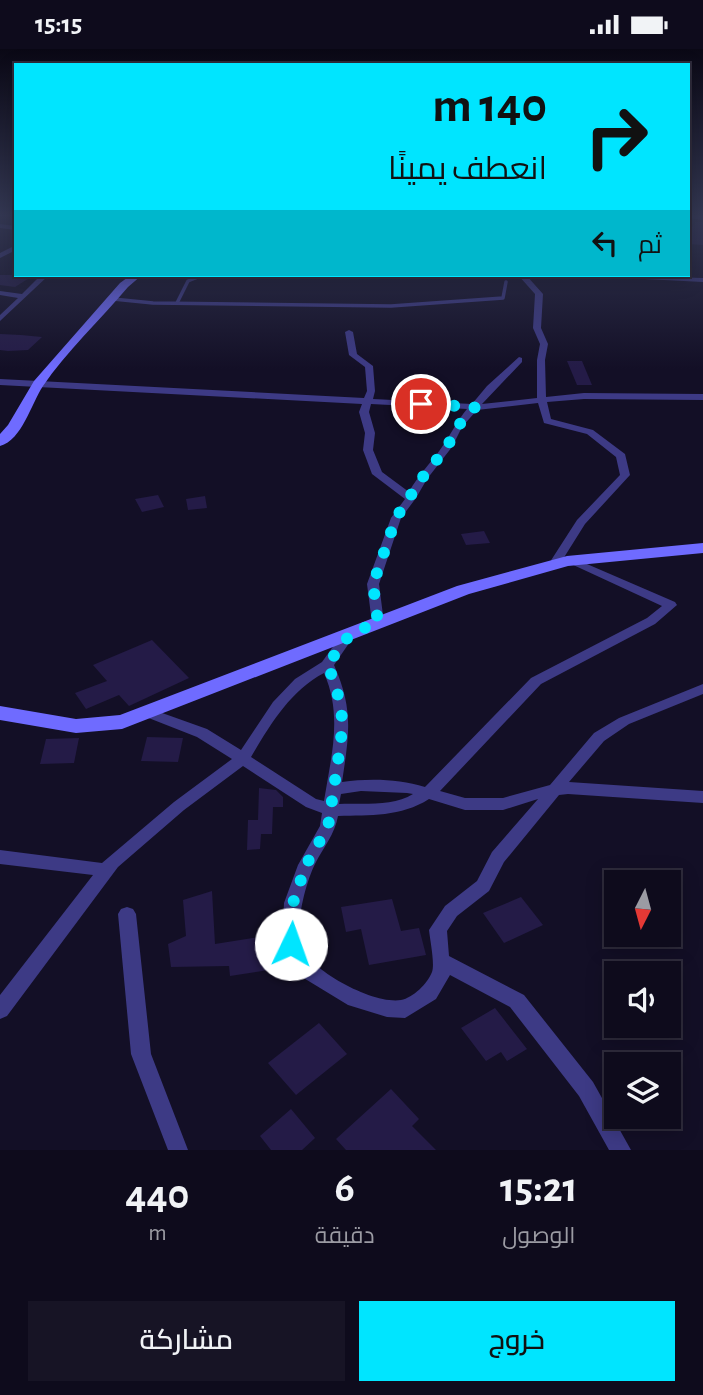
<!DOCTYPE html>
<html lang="ar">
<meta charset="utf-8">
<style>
body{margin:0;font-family:"Alegreya Sans",Cairo,sans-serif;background:#171425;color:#f1f3f6;direction:rtl;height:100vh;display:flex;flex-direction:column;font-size:26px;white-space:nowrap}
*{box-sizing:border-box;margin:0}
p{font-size:23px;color:#9b9ba3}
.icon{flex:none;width:38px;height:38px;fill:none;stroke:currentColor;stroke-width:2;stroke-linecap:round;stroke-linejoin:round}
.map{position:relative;height:1101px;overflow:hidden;direction:ltr}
.side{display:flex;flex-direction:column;background:#0e0b1c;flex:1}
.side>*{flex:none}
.banner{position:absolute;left:14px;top:14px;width:676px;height:214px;border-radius:0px;box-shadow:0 4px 18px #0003,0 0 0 2px #2e2b3b;direction:rtl;background:#00e5ff;color:#111;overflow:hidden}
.needle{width:46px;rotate:186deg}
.controls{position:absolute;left:604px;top:821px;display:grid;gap:14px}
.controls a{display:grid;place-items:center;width:77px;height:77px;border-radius:0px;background:#0e0b1c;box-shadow:0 4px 18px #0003,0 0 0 2px #2e2b3b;font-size:35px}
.pin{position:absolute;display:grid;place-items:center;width:60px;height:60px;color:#fff;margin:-30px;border:4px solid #fff;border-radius:50%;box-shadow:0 2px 7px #0007}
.me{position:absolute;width:77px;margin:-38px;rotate:3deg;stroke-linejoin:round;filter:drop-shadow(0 0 5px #0008)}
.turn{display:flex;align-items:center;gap:24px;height:147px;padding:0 28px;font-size:32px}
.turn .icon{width:91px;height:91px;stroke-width:2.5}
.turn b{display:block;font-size:49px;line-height:60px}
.then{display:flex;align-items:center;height:66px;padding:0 28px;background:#0003;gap:14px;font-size:26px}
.eta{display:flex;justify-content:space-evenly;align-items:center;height:119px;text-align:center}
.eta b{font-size:42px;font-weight:600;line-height:49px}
.cta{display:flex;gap:14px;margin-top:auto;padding:14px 28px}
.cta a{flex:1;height:80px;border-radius:0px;background:#00e5ff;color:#111;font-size:28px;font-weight:600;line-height:80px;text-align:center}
.cta a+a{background:#171425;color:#f1f3f6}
.status{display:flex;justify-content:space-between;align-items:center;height:49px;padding:0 35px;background:#0e0b1c;direction:ltr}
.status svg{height:19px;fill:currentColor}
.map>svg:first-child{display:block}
.building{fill:#241b47}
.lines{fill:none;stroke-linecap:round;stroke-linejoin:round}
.lane{stroke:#3d3a85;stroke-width:3.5}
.street{fill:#3d3a85;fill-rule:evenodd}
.secondary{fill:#6f6bff;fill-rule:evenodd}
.route{stroke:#00e5ff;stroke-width:12;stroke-dasharray:0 21.6}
</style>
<div class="status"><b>15:15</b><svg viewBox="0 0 49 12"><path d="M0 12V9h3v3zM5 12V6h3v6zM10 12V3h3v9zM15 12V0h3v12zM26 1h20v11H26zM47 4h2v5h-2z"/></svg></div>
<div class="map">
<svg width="703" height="1101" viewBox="0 0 703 1101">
<rect width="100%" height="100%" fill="#130f26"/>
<g class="building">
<path d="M 695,173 L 703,173 L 703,196 L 688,195 L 688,186 Z"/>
<path d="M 0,226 L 34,226 L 15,238 L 0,236 Z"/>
<path d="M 0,285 L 21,286 L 42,288 L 28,301 L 8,302 L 0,301 Z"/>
<path d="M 567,312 L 582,312 L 592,336 L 577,336 Z"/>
<path d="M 158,446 L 164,458 L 142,463 L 135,450 Z"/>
<path d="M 205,447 L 207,459 L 188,461 L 186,450 Z"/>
<path d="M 484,482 L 490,494 L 466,496 L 461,485 Z"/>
<path d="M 152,591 L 189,629 L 129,657 L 119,646 L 86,660 L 75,644 L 107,632 L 93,616 Z"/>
<path d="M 147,688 L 183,689 L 178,713 L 141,712 Z"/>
<path d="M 79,689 L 74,714 L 40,715 L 46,690 Z"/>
<path d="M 259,739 L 276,741 L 283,748 L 283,758 L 273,758 L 272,785 L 261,785 L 260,800 L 247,801 L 248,771 L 258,771 Z"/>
<path d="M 212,842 L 215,895 L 265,887 L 269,921 L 230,927 L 229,917 L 171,918 L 168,895 L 186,887 L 183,851 Z"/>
<path d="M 521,848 L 543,876 L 504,894 L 483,864 Z"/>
<path d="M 392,850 L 401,882 L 419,879 L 426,906 L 369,916 L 361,880 L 346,883 L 341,858 Z"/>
<path d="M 495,959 L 527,1000 L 507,1012 L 501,1003 L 486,1012 L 461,979 Z"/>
<path d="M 319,974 L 347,1005 L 296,1046 L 268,1014 Z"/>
<path d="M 391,1040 L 419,1070 L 412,1077 L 436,1101 L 346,1101 L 336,1090 Z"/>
<path d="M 291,1060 L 315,1089 L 302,1101 L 271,1101 L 260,1087 Z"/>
</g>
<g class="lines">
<g class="lane">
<path d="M 113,250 L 153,254 L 391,257 L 503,249 L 506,233"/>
<path d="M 177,254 L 188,232 L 198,228 L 262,228"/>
</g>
<g class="street">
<path d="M 688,166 L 703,167 L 703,171 L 688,169 Z"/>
<path d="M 0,175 L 16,177 L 16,181 L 0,179 Z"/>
<path d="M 16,196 L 16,201 L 0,209 L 0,204 Z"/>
<path d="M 41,226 L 49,226 L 0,272 L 0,266 L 18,249 L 0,246 L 0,242 L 22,245 Z"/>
<path d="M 518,226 L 526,226 L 543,245 L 541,279 L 548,295 L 545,311 L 546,348 L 584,344 L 703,345 L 703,351 L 584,350 L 547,353 L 551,370 L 593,381 L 625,405 L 630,426 L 585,475 L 558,518 L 554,520 L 548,516 L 577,471 L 620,426 L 616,408 L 587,385 L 544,374 L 538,354 L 477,361 L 462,378 L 452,398 L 427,430 L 416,449 L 401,469 L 379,535 L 384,574 L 378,578 L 372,574 L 367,535 L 391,469 L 405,450 L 372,425 L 363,401 L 365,384 L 359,363 L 362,355 L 0,336 L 0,330 L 364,349 L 367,342 L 365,318 L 349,306 L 345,283 L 349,281 L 353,283 L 357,305 L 373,317 L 375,342 L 373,350 L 472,355 L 487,337 L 519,308 L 522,309 L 522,313 L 482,355 L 537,349 L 537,311 L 540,295 L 533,279 L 535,245 ZM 371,355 L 467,360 C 457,372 451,385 442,398 C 432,413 418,426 409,443 L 382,423 L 373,401 L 375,384 L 369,363 Z"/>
<path d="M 601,226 L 703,229 L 703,233 L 605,228 Z"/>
<path d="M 573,509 L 675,553 L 677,556 L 655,575 L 541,635 L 440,742 L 465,749 L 503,749 L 550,736 L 594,684 L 619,669 L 703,635 L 703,645 L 629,675 L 604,692 L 569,733 L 703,742 L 703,754 L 568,745 L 559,746 L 504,813 L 489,842 L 457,867 L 447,882 L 449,907 L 524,946 L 593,1033 L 631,1101 L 609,1101 L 579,1047 L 510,958 L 450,926 L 436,950 L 405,969 L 387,968 L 348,956 L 302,928 L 282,895 L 284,854 L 298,816 L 320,777 L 322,764 L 306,758 L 243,717 L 184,761 L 118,818 L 7,967 L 0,970 L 0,946 L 93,826 L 0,815 L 0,801 L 102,814 L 174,753 L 232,710 L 197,688 L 141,666 L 139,663 L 141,660 L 151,660 L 207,680 L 241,701 L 273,653 L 295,630 L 322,613 L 345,581 L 355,581 L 356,584 L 334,616 C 354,661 349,686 342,733 C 370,729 399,730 425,738 L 531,629 L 647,569 L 662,557 L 569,514 L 567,512 L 569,510 ZM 324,624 C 343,667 331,708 324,752 L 316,750 L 251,708 C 270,676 290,642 324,624 ZM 361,742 L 407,744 L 413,745 C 393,758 362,754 339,755 L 341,745 ZM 429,750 L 465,761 L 503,761 L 538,750 L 492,803 L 477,832 L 445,857 L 429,881 C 430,891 435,915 432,923 C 428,934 413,949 401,951 C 374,956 305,920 300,893 C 296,872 306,833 315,815 C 323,799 335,785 338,767 C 370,766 401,768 429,750 Z"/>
<path d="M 127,858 L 133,860 L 136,865 L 151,1005 L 188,1101 L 168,1101 L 131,1005 L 118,865 L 121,860 Z"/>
</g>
<g class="secondary">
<path d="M 131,226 L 142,226 L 128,238 C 101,270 66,303 43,337 C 31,355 22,391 0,397 L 0,385 L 8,376 L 34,332 L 120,234 Z"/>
<path d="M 703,494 L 703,504 L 568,517 L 469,545 L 122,680 L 76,684 L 0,671 L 0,657 L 76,670 L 120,666 L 457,537 L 567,507 Z"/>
</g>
</g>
<linearGradient id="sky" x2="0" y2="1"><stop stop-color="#0a0815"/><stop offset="0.52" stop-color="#333752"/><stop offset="1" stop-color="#333752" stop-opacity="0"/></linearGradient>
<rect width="703" height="320" fill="url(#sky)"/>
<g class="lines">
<path class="route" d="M 291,895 L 293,854 L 306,816 L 328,778 L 339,705 L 343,674 L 336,636 L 327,616 L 351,584 L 378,574 L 373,535 L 396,469 L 422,429 L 447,398 L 458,377 L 475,358 L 421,355"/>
</g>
</svg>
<div class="controls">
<a><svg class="needle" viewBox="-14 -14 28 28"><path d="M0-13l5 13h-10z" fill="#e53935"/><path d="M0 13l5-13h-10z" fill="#9b9ba3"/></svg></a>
<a><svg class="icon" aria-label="sound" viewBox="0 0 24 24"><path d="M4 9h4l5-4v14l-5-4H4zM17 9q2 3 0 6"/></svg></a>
<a><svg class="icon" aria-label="layers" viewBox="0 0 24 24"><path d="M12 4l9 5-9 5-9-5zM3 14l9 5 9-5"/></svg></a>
</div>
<div class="pin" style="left:421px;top:355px;background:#d93025"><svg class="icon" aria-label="arrive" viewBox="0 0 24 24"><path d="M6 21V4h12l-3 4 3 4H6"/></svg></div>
<svg class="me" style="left:291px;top:895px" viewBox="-20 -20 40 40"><circle r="19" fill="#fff"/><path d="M0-13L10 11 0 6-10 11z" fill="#00e5ff"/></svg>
<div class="banner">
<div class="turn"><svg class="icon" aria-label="right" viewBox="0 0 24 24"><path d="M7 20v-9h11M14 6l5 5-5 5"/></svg><div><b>140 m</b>انعطف يمينًا</div></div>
<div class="then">ثم<svg class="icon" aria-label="left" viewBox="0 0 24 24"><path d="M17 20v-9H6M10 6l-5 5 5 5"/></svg></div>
</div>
</div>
<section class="side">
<div class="eta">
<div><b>15:21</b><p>الوصول</p></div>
<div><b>6</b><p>دقيقة</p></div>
<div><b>440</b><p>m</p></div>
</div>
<div class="cta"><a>خروج</a><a>مشاركة</a></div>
</section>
